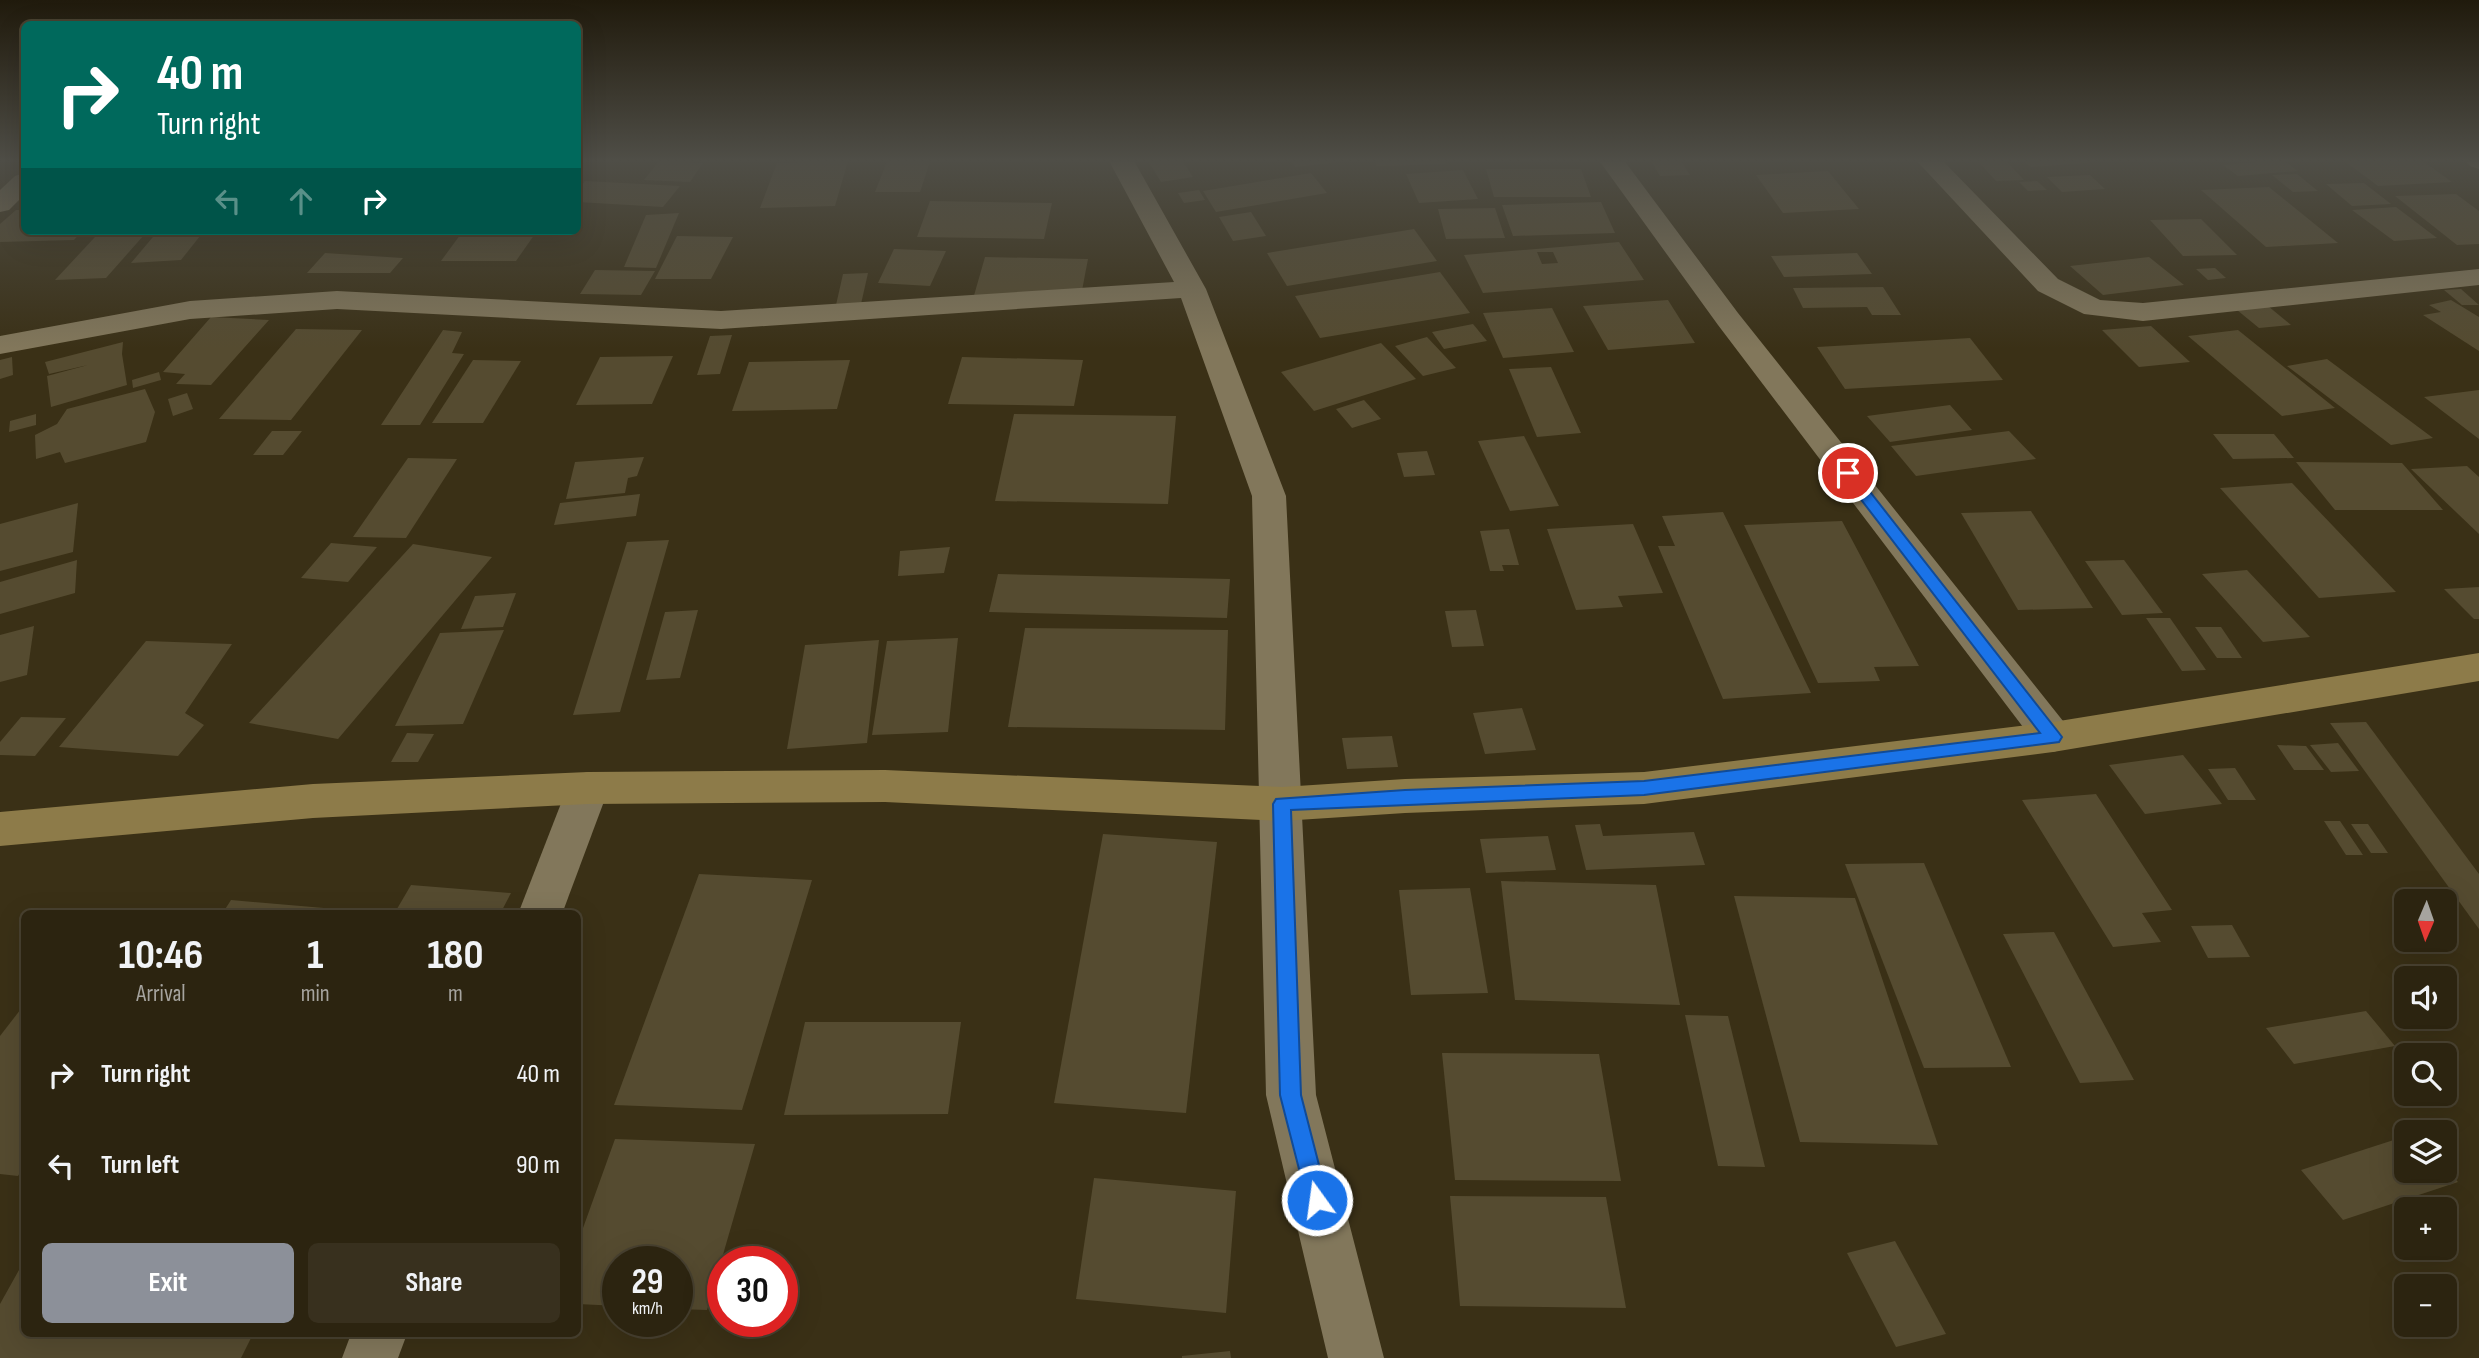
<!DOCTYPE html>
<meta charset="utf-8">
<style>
body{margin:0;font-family:"Sofia Sans Condensed",sans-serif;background:#38301e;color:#f1f3f6;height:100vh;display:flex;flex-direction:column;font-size:26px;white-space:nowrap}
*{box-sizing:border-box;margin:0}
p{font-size:23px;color:#a6a49f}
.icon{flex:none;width:38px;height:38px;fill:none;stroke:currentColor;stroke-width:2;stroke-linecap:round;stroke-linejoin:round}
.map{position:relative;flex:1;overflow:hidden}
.side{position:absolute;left:21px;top:910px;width:560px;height:427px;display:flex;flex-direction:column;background:#2c2410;border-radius:10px;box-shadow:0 7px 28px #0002,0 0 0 2px #484130}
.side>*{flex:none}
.banner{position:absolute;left:21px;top:21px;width:560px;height:214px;border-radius:10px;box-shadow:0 7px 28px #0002,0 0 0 2px #484130;background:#00695c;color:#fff;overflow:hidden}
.needle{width:46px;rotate:182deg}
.controls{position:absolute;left:2394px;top:889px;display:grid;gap:14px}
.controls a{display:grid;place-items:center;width:63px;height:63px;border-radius:10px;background:#2c2410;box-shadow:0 7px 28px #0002,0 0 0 2px #484130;font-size:35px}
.speed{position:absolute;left:602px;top:1246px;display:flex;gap:14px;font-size:35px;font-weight:700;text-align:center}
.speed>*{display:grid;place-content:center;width:91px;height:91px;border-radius:50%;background:#2c2410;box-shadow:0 7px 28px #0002,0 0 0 2px #484130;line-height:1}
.speed small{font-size:18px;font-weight:400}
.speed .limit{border:10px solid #d22;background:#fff;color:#111}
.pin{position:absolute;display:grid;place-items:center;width:60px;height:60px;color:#fff;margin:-30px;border:4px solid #fff;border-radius:50%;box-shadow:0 2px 7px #0007}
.me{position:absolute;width:77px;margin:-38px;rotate:346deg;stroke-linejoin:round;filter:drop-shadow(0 0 5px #0008)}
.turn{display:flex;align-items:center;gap:24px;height:147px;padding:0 21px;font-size:32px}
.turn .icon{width:91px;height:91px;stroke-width:2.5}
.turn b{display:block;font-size:49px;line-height:60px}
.lanes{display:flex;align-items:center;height:66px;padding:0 21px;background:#0003;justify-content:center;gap:35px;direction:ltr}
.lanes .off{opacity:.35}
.eta{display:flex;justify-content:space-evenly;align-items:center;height:119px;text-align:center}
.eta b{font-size:42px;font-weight:700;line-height:49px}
.cta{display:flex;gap:14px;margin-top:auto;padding:14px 21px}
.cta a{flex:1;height:80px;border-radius:10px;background:#8c9099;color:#fff;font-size:28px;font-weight:700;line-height:80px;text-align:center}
.cta a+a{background:#38301e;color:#f1f3f6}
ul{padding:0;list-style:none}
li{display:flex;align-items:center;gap:21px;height:91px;padding:0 21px}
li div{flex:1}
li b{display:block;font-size:26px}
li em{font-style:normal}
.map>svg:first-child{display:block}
.building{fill:#554b30;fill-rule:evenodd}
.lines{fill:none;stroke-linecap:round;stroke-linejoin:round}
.street{fill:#82775b;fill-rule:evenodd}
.secondary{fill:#8d7b49;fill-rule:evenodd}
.route{fill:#1a73e8;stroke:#114b97;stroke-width:2}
</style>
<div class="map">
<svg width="2479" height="1358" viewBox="0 0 2479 1358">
<rect width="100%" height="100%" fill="#3a3016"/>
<g class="building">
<path d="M 888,159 L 931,159 L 920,192 L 875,192 Z"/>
<path d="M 1147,159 L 1181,159 L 1193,177 L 1161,182 Z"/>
<path d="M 1290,159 L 1347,159 L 1347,161 L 1295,167 Z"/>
<path d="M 1375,159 L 1445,159 L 1446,164 L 1377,166 Z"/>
<path d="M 1650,159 L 1680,159 L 1690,175 L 1660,176 Z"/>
<path d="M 1976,159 L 2004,159 L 2024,180 L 1996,181 Z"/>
<path d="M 2021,159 L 2110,159 L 2110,161 L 2031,167 Z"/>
<path d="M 2342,159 L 2420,159 L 2452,182 L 2378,186 Z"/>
<path d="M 2283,160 L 2298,171 L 2238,176 L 2223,165 Z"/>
<path d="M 659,161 L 703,163 L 690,182 L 644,180 Z"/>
<path d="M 848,161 L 835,206 L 760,208 L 777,163 Z"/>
<path d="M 1486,169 L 1581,169 L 1591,197 L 1494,197 Z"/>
<path d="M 1463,170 L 1478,199 L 1419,203 L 1406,174 Z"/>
<path d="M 1828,171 L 1859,209 L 1783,213 L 1756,175 Z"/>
<path d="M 1311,173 L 1327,193 L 1216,212 L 1203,191 Z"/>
<path d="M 2297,174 L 2318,191 L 2293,192 L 2272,175 Z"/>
<path d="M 2090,175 L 2105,189 L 2062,192 L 2047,177 Z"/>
<path d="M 585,181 L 680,186 L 663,207 L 578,202 L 578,190 Z"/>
<path d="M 2037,181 L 2047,190 L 2028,191 L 2019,182 Z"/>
<path d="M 2364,183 L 2391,204 L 2352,206 L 2326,184 Z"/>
<path d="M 2269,187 L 2338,243 L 2266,247 L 2201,190 Z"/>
<path d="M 1199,190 L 1205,200 L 1184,203 L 1178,193 Z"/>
<path d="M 2456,194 L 2479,211 L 2479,244 L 2457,245 L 2395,196 Z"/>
<path d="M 930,201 L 1052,203 L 1044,239 L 917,237 Z"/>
<path d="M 1601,202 L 1615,233 L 1513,236 L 1502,205 Z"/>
<path d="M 2396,207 L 2437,238 L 2394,241 L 2352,210 Z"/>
<path d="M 1495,208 L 1505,238 L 1446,239 L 1438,209 Z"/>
<path d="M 16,210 L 24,210 L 24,231 L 82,231 L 74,240 L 0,242 L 0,224 Z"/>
<path d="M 1251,212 L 1266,236 L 1233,241 L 1219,217 Z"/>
<path d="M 679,213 L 656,268 L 624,267 L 646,215 Z"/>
<path d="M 2201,219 L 2237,255 L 2183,256 L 2150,220 Z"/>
<path d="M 1414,229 L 1437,261 L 1287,286 L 1267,253 Z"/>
<path d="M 158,231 L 204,231 L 181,260 L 131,263 Z"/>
<path d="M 463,231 L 537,231 L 516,261 L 441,261 Z"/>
<path d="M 144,235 L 106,278 L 55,280 L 95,237 Z"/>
<path d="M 677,236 L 733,237 L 711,279 L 655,279 Z"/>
<path d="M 1619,242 L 1644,280 L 1483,293 L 1464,255 ZM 1537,252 L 1553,252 L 1558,263 L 1542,264 Z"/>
<path d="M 894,249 L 946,251 L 930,286 L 878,283 Z"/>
<path d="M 325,253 L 403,258 L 390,273 L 307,273 Z"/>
<path d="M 1857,253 L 1872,274 L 1784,277 L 1771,256 Z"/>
<path d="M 985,257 L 1088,259 L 1080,301 L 973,299 Z"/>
<path d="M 2149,257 L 2184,285 L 2103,295 L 2070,266 Z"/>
<path d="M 2215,268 L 2226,278 L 2208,280 L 2196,269 Z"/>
<path d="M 595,270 L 655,271 L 641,295 L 580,294 Z"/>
<path d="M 1440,272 L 1470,313 L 1320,338 L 1295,296 Z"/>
<path d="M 868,273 L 861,304 L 836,305 L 843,274 Z"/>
<path d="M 1883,287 L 1901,315 L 1872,315 L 1867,307 L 1803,308 L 1793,288 Z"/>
<path d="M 2461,289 L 2479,305 L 2462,305 L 2444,290 Z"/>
<path d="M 1668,300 L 1695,343 L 1608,350 L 1583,306 Z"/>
<path d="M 2451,300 L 2479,317 L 2479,351 L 2423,315 L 2441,312 L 2429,305 Z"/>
<path d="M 2268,306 L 2291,325 L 2259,328 L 2237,310 Z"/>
<path d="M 1552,308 L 1574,352 L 1503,358 L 1483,313 Z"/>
<path d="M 211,317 L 269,320 L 211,385 L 176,384 L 185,374 L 163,372 Z"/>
<path d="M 1473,324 L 1487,341 L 1444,349 L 1432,332 Z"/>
<path d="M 2151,326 L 2190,362 L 2139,367 L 2102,330 Z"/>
<path d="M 296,329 L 362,330 L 291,420 L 219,419 Z"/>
<path d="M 443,330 L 462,332 L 452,353 L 464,354 L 420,425 L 381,425 Z"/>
<path d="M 2238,330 L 2335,408 L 2282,416 L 2188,336 Z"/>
<path d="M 732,335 L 720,374 L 697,375 L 710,336 Z"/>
<path d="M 1427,337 L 1443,354 L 1456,368 L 1423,376 L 1395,346 Z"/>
<path d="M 1970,338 L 2003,380 L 1845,389 L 1817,347 Z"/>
<path d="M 123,342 L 122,354 L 127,385 L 51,407 L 47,376 L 88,365 L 49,374 L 45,362 Z"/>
<path d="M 1381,343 L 1416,379 L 1314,411 L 1281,372 Z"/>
<path d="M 673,356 L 652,404 L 576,405 L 600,357 Z"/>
<path d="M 12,357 L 13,375 L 0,379 L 0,360 Z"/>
<path d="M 962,357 L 1083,360 L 1074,406 L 948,404 Z"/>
<path d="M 2327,359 L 2433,438 L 2391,445 L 2287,366 Z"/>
<path d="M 473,360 L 521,361 L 483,423 L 432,423 Z"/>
<path d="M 850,360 L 837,409 L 732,411 L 749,362 Z"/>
<path d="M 1551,367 L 1581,433 L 1537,437 L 1509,369 Z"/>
<path d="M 159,372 L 161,380 L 133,388 L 132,380 Z"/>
<path d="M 145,389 L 155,412 L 146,442 L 65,463 L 60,452 L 36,459 L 35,435 L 57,424 L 67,409 Z"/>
<path d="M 2479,390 L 2479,439 L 2424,397 Z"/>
<path d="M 187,393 L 193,409 L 173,416 L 168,399 Z"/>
<path d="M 1364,400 L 1381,419 L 1352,428 L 1336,409 Z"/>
<path d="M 1950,405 L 1972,430 L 1890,442 L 1867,416 Z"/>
<path d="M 36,414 L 36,425 L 9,432 L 10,421 Z"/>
<path d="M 1014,414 L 1176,416 L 1168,504 L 995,501 Z"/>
<path d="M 272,431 L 302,431 L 283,455 L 253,455 Z"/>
<path d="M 2009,431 L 2036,459 L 1916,476 L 1891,446 Z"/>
<path d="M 2213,434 L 2274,434 L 2294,458 L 2233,459 Z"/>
<path d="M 1524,436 L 1559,506 L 1510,511 L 1478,441 Z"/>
<path d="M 1427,451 L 1435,475 L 1404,477 L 1397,453 Z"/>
<path d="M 644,457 L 637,476 L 628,478 L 625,493 L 566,499 L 575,462 Z"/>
<path d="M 408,458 L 457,459 L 406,538 L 353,537 Z"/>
<path d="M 2296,462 L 2402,463 L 2443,510 L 2335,510 Z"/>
<path d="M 2467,466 L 2479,477 L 2479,534 L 2411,469 Z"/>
<path d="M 2292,483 L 2396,592 L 2319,598 L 2220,488 Z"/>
<path d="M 640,494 L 636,516 L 554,525 L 560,503 Z"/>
<path d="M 78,503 L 73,552 L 0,571 L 0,524 Z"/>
<path d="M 2031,511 L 2093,608 L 2018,610 L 1961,513 Z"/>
<path d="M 1723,512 L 1811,693 L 1723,699 L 1658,546 L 1675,546 L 1662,516 Z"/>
<path d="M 1842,521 L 1919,666 L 1874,667 L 1880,681 L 1818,683 L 1744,525 Z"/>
<path d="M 1633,524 L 1663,593 L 1618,596 L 1623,607 L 1576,610 L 1547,529 Z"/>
<path d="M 1509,529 L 1519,565 L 1502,565 L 1504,571 L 1490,571 L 1480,531 Z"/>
<path d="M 669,540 L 620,712 L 573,715 L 627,542 Z"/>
<path d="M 331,543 L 377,547 L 348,582 L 301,578 Z"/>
<path d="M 413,544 L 492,557 L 338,739 L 249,723 Z"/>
<path d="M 950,547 L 944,573 L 898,576 L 900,551 Z"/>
<path d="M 77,560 L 75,593 L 0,614 L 0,582 Z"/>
<path d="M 2124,560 L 2163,613 L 2122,615 L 2085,561 Z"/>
<path d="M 2247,570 L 2310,637 L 2263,642 L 2202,574 Z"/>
<path d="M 998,574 L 1230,579 L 1227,618 L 989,612 Z"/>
<path d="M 2479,587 L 2479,619 L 2474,619 L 2444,589 Z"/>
<path d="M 516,593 L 503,627 L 461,629 L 475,596 Z"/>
<path d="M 698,610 L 680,678 L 646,680 L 665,612 Z"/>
<path d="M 1476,610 L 1484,646 L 1452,647 L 1445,611 Z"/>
<path d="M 2146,618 L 2170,618 L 2206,670 L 2182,671 Z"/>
<path d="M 34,626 L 27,675 L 0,682 L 0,635 Z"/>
<path d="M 2195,627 L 2221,627 L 2242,658 L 2217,658 Z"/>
<path d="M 1025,628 L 1228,630 L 1225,730 L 1008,727 Z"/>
<path d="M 504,630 L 463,724 L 395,726 L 440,633 Z"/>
<path d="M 958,638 L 948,732 L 872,735 L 887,641 Z"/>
<path d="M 879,640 L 867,743 L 787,749 L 805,645 Z"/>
<path d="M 146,641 L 232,644 L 185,713 L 204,725 L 178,756 L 59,747 Z"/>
<path d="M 1522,708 L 1536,750 L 1485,754 L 1473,713 Z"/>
<path d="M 21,717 L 66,718 L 35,756 L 0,755 L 0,742 Z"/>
<path d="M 2366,722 L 2479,874 L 2479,929 L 2330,723 Z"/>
<path d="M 407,733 L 434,734 L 418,762 L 391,762 Z"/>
<path d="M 1392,736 L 1398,767 L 1347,769 L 1342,738 Z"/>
<path d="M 2338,743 L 2359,771 L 2331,772 L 2310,745 Z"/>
<path d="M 2277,745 L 2306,746 L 2324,770 L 2294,770 Z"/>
<path d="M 2183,755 L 2222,804 L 2145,814 L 2109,765 Z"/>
<path d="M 2235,768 L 2256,800 L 2228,800 L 2208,769 Z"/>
<path d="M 2096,794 L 2172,910 L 2142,913 L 2161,942 L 2113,947 L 2022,800 Z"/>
<path d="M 2324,821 L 2340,821 L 2363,855 L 2346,855 Z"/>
<path d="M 1600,824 L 1603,836 L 1694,832 L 1705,865 L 1586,870 L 1575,825 Z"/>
<path d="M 2351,824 L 2368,824 L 2388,853 L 2371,853 Z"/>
<path d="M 1103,834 L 1217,842 L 1186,1113 L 1054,1103 Z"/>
<path d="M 1548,836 L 1556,870 L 1486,873 L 1480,839 Z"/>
<path d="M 1924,863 L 2011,1067 L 1924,1068 L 1845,864 Z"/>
<path d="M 699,874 L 812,880 L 742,1110 L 614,1105 Z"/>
<path d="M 1501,881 L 1656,885 L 1680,1005 L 1515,1000 Z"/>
<path d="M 411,885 L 511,893 L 500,914 L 394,914 Z"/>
<path d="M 1470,888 L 1488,993 L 1411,995 L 1399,890 Z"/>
<path d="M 1734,896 L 1855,898 L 1938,1145 L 1800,1142 Z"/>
<path d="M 231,900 L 324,908 L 320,914 L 222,914 Z"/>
<path d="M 2232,925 L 2250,957 L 2208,958 L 2191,926 Z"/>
<path d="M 2054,932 L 2134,1080 L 2080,1083 L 2003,934 Z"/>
<path d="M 24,1005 L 24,1166 L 18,1176 L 0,1174 L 0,1036 Z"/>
<path d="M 2366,1011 L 2395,1046 L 2294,1064 L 2266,1028 Z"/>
<path d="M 1685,1015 L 1728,1016 L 1765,1167 L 1718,1166 Z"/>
<path d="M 805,1022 L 961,1022 L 948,1114 L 784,1115 Z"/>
<path d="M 1442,1053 L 1599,1054 L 1621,1181 L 1455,1180 Z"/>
<path d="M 2406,1136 L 2406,1171 L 2445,1171 L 2445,1168 L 2458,1182 L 2343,1220 L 2301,1170 Z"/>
<path d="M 615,1139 L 755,1144 L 707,1310 L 677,1309 L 677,1262 L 618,1262 L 618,1306 L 578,1304 L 578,1242 Z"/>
<path d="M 1094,1178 L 1236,1191 L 1226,1313 L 1076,1299 Z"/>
<path d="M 1450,1196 L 1606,1197 L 1626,1308 L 1460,1306 Z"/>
<path d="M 1895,1241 L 1946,1334 L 1896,1347 L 1847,1253 Z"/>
<path d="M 24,1261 L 24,1334 L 253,1334 L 241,1358 L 0,1358 L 0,1304 Z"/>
<path d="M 1230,1351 L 1231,1358 L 1182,1358 L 1182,1356 Z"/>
</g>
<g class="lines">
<g class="street">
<path d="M 1108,159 L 1133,159 L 1206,289 L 1286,496 L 1316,1095 L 1384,1358 L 1328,1358 L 1266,1095 L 1252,496 L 1181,298 L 721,329 L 337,309 L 190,319 L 0,354 L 0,336 L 190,301 L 337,291 L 721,311 L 1174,282 Z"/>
<path d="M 1598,159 L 1623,159 L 1738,313 L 2067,726 L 2073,737 L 2067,748 L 2053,752 L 2039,748 L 1718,325 Z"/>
<path d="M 1915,159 L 1941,159 L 2058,279 L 2100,300 L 2143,303 L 2479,269 L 2479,285 L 2143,321 L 2084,314 L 2038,291 Z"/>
<path d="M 2464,159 L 2479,159 L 2479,169 L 2470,166 Z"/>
<path d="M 24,173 L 24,195 L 9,210 L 0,212 L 0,190 L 15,176 Z"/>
<path d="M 588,772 L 603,776 L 609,788 L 562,914 L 518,914 L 567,788 L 573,776 Z"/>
<path d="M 351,1334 L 407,1334 L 398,1358 L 342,1358 Z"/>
</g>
<path class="secondary" d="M 2479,653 L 2479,681 L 2053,752 L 1644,804 L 1405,813 L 1282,821 L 885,802 L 588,804 L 313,818 L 0,846 L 0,812 L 313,784 L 588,772 L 885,770 L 1282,787 L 1405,779 L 1644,772 L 2053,722 Z"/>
</g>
<linearGradient id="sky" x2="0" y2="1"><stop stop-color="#201a0c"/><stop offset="0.46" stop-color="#4f4e47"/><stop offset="1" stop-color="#4f4e47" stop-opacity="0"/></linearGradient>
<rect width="2479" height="349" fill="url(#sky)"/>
<path class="route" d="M 1848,469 L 1853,470 L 2059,733 L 2062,737 L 2059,742 L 1644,795 L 1291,810 L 1301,1095 L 1328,1200 L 1324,1208 L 1317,1211 L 1309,1208 L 1280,1095 L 1273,804 L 1276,799 L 1405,790 L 1644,781 L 2040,733 L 1843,476 L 1843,470 Z"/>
</svg>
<div class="controls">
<a><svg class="needle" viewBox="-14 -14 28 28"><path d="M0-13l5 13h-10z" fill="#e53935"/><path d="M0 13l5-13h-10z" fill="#a6a49f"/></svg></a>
<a><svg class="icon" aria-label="sound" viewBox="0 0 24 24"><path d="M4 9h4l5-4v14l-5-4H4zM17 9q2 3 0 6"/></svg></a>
<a><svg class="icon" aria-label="search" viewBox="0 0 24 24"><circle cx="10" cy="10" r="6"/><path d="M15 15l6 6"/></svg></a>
<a><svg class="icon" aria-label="layers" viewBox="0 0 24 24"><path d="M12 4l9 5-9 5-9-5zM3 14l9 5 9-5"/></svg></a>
<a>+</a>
<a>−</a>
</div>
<div class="speed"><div>29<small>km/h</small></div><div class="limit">30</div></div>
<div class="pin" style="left:1848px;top:473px;background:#d93025"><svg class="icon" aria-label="arrive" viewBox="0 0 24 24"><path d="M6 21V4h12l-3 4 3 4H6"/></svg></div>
<svg class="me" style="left:1317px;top:1200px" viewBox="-20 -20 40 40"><circle r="17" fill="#1a73e8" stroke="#fff" stroke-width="3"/><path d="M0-11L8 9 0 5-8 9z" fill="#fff"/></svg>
<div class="banner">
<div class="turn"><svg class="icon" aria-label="right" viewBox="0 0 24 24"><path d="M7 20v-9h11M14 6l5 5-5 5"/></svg><div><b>40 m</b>Turn right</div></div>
<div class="lanes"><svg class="icon off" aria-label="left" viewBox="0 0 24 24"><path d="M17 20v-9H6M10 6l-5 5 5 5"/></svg><svg class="icon off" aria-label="ahead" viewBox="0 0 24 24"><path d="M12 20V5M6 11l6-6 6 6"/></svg><svg class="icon" aria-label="right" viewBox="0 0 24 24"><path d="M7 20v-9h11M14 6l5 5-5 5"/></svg></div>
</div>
<section class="side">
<div class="eta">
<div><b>10:46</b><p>Arrival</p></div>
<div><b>1</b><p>min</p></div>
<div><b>180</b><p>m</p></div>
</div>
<ul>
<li><svg class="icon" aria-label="right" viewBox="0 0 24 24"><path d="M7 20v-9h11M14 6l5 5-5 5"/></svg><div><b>Turn right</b></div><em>40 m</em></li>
<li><svg class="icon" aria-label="left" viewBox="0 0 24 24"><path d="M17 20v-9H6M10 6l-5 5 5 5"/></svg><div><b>Turn left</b></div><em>90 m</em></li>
</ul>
<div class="cta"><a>Exit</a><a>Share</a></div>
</section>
</div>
